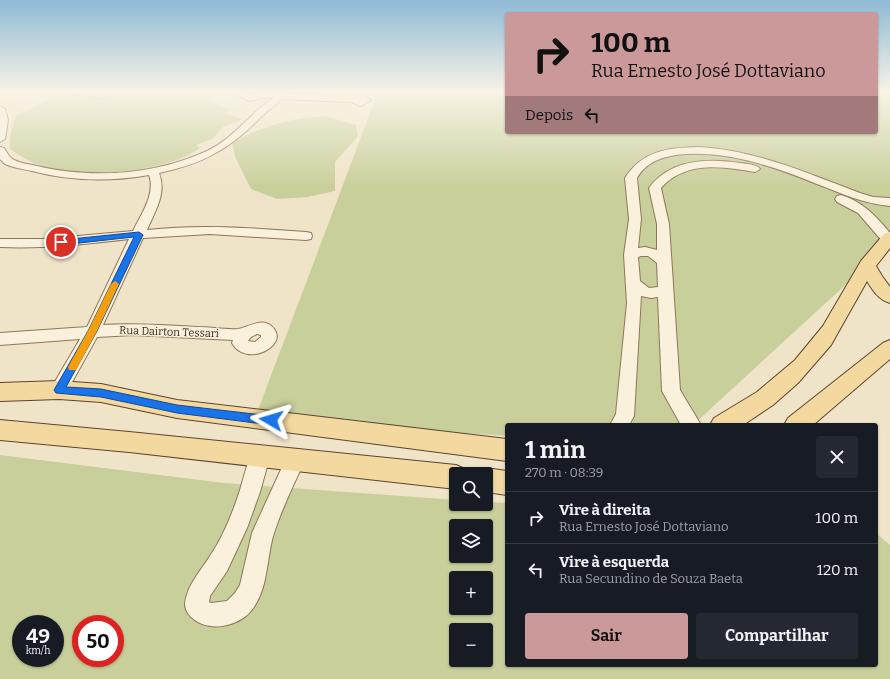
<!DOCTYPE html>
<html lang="pt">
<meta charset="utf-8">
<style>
body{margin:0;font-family:Bitter,serif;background:#242831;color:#f1f3f6;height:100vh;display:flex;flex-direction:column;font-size:15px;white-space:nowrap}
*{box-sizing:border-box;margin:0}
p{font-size:13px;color:#9ea1a6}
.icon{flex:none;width:22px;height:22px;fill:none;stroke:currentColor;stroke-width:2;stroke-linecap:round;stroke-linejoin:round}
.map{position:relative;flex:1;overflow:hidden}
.details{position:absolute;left:505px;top:423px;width:373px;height:244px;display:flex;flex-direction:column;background:#171b24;border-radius:4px;box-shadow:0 1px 3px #0004}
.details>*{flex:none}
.banner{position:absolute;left:505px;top:12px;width:373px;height:122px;border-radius:4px;box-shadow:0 1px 3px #0004;background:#cc999b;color:#111;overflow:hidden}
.tools{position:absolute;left:449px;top:467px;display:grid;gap:8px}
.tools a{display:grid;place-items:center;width:44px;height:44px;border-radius:4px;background:#171b24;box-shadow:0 1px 3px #0004;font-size:20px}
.speed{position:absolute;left:12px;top:615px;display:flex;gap:8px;font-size:20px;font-weight:700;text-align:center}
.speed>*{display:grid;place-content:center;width:52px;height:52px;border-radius:50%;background:#171b24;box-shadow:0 1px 3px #0004;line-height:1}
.speed small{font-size:10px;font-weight:400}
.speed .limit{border:6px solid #d22;background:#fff;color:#111}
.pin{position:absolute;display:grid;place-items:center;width:34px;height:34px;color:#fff;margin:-17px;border:2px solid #fff;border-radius:50%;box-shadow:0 1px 4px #0007}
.me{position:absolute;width:44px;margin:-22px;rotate:277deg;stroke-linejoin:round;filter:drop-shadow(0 0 3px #0008)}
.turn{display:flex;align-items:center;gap:14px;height:84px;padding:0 20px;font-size:18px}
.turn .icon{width:52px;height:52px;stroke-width:2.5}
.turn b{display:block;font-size:28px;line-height:34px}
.then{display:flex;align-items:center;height:38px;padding:0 20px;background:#0003;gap:8px;font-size:15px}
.round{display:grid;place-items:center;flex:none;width:42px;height:42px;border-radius:4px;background:#242831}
.summary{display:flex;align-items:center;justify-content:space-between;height:68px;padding:0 20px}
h1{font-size:24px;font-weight:700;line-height:30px}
.action{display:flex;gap:8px;margin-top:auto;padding:8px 20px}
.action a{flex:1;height:46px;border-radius:4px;background:#cc999b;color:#111;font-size:16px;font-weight:700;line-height:46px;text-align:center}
.action a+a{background:#242831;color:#f1f3f6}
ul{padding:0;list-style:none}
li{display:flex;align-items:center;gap:12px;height:52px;padding:0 20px;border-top:1px solid #363941}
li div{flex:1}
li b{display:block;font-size:15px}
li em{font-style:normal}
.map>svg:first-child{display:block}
.green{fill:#c9cf9b;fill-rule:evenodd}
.water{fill:#a9c4bc;stroke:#6f938a}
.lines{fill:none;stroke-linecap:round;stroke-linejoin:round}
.minor-casing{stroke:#8d765c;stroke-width:2}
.major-casing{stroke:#5b4430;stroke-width:2}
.minor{fill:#faf1dc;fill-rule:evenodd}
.major{fill:#f3d9a0;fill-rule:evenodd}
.route{fill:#1a73e8;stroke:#114b97}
.slow{fill:#f59e0b}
.labels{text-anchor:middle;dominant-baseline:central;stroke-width:3;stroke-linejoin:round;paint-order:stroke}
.street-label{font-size:11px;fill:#3d2e20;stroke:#f7eed8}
</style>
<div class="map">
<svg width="890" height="679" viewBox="0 0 890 679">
<rect width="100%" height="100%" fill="#f0e4c8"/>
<g class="green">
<path d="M 110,92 L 183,92 L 233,110 L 223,113 L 243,119 L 223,127 L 212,139 L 196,145 L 200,148 C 166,173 82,179 42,166 C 30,162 20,156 10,149 L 10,137 L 15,116 L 59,95 L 79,95 L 99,99 L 114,94 Z"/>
<path d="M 378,92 L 507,92 L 507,132 L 876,132 L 876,92 L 890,92 L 890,244 L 693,425 L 507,425 L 507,436 L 255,418 Z"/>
<path d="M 324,116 L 356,125 L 358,136 L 335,162 L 335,191 L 308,197 L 277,199 L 251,189 L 235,157 L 232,142 C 265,126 287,119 324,116 Z"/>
<path d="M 0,455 L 224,483 L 456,500 L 456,504 L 486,504 L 486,502 L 507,503 L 507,665 L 876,665 L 876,533 L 890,545 L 890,679 L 0,679 ZM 456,526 L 486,526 L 486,556 L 456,556 ZM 456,578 L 486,578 L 486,608 L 456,608 ZM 21,624 L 55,624 L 55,658 L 21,658 ZM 81,624 L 115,624 L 115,658 L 81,658 ZM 456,630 L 486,630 L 486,660 L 456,660 Z"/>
</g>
<path class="water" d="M 59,92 L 110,92 L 115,95 L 99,99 Z"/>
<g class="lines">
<defs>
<g id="minor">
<path d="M 234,92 L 244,92 L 250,95 L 270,92 L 278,93 L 353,96 L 360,94 L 371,100 L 361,106 L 350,102 L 281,99 C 276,106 269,109 263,115 C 231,148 204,164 159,173 C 167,194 155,211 147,230 C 200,224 253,228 306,232 L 311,233 L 312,236 L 311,239 L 306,240 L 210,234 L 143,238 L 103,325 C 135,323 166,325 198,327 C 211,327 225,330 238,329 C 248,328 264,315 274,329 C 288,346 246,368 232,343 L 233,340 L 133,335 L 97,337 L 65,395 L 59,397 L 53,395 L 50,390 L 80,339 L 0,345 L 0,333 L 87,327 L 129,239 C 86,244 44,249 0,247 L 0,239 L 45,239 L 133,231 C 141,214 156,194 149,175 C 110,182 70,181 32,171 C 23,169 14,168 5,164 L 0,159 L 0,147 L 4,148 C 6,151 8,155 11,158 C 17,163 29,164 37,166 C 92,179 155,175 207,151 C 228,141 242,124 259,109 C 263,105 269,102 273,98 L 268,97 L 249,101 L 235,94 ZM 257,334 L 261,335 L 261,337 L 255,342 L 248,341 L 251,337 Z"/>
<path d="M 0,106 L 5,109 L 8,120 L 5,139 L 0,142 Z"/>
<path d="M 698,147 C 756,150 806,173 860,193 L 873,197 L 890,198 L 890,206 C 864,204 841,193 817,184 C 775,167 732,152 687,154 C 667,155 647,160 637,178 L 641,219 L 638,248 L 645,247 L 657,250 L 657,224 L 649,188 C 670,159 708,158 740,163 C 746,164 757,164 760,169 L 755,172 C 722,166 685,161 661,188 L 669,224 L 680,390 L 701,425 L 681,425 L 662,391 L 658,297 L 651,298 L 641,296 L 634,416 L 629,425 L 610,425 L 616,414 L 627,303 L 624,255 L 629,219 L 625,178 C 643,150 668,148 698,147 ZM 641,256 L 648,256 L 657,263 L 658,287 L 649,288 L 640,281 L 638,257 Z"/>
<path d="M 841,195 C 862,201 877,217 890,233 L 890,242 L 883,242 L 858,213 L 837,202 L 835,199 L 837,196 Z"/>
<path d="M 260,447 L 267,450 L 270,456 L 260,492 L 247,528 L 227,571 L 210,596 L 209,602 L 211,603 L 227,601 L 235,593 L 240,585 L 252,533 L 288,454 L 295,451 L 302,454 L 305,460 C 294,484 282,508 274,533 C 266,558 269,589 251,611 C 237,627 208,633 191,617 C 188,614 185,609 185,604 C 187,585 200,572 210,556 C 223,537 233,512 240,490 C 244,477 247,463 253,450 Z"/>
</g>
<g id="major">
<path d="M 890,232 L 890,248 L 876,266 L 882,276 L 890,287 L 890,303 C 879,300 873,291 867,281 L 831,345 L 798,383 L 773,405 L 743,425 L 710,425 L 714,418 L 757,392 L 795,360 L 823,326 L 861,261 L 884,234 Z"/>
<path d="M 890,340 L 890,359 L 813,425 L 784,425 L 788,418 L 883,343 Z"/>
<path d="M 59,381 L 101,384 L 177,400 L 507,439 L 507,461 L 177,418 L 101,402 L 59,399 L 0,401 L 0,383 Z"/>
<path d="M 0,420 L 129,432 L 456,465 L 465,469 L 467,474 L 456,474 L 456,489 L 129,452 L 0,440 Z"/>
<path d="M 486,468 L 507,471 L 507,495 L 486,492 L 486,474 L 476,474 L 477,472 Z"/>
</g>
</defs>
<use href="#minor" class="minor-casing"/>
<use href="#major" class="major-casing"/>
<use href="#minor" class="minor"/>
<use href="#major" class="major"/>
</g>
<linearGradient id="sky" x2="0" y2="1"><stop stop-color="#8fbad6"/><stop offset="0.49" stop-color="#f8f3e6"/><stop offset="1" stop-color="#f8f3e6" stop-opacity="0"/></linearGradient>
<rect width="890" height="187" fill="url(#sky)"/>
<path class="route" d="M 139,232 L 143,235 L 97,331 L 66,387 L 101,389 L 177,405 L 271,416 L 275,417 L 276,420 L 275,424 L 271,425 L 177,413 L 101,397 L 56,393 L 54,390 L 88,331 L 134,237 L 61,245 L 57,242 L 61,240 Z"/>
<path class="slow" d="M 115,281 L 119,284 L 97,331 L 76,370 L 69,370 L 68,367 L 88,331 L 111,284 Z"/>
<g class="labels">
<g class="street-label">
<text transform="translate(169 332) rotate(2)">Rua Dairton Tessari</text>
</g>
</g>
</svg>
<div class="tools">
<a><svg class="icon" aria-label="search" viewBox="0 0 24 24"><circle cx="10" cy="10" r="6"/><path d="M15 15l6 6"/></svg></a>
<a><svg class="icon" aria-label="layers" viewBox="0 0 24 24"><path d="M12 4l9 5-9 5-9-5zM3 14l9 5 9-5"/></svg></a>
<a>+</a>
<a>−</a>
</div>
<div class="speed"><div>49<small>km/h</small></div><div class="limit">50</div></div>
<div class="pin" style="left:61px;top:242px;background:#d93025"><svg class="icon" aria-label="arrive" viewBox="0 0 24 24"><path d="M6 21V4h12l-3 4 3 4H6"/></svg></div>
<svg class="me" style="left:271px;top:420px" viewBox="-20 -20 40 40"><path d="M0-17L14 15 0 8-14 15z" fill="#1a73e8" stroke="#fff" stroke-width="4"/></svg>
<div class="banner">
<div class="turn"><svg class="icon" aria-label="right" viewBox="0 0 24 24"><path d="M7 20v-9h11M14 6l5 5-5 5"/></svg><div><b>100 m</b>Rua Ernesto José Dottaviano</div></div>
<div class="then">Depois<svg class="icon" aria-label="left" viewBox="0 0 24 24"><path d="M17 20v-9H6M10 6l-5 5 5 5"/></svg></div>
</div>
<section class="details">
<div class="summary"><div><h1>1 min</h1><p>270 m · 08:39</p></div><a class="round"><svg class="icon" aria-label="close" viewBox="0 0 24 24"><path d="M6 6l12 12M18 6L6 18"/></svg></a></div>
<ul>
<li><svg class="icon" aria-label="right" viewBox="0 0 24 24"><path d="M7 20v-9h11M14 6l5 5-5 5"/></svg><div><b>Vire à direita</b><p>Rua Ernesto José Dottaviano</p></div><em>100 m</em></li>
<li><svg class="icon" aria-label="left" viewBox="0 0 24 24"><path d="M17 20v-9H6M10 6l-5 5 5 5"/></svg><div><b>Vire à esquerda</b><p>Rua Secundino de Souza Baeta</p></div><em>120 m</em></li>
</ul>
<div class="action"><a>Sair</a><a>Compartilhar</a></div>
</section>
</div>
